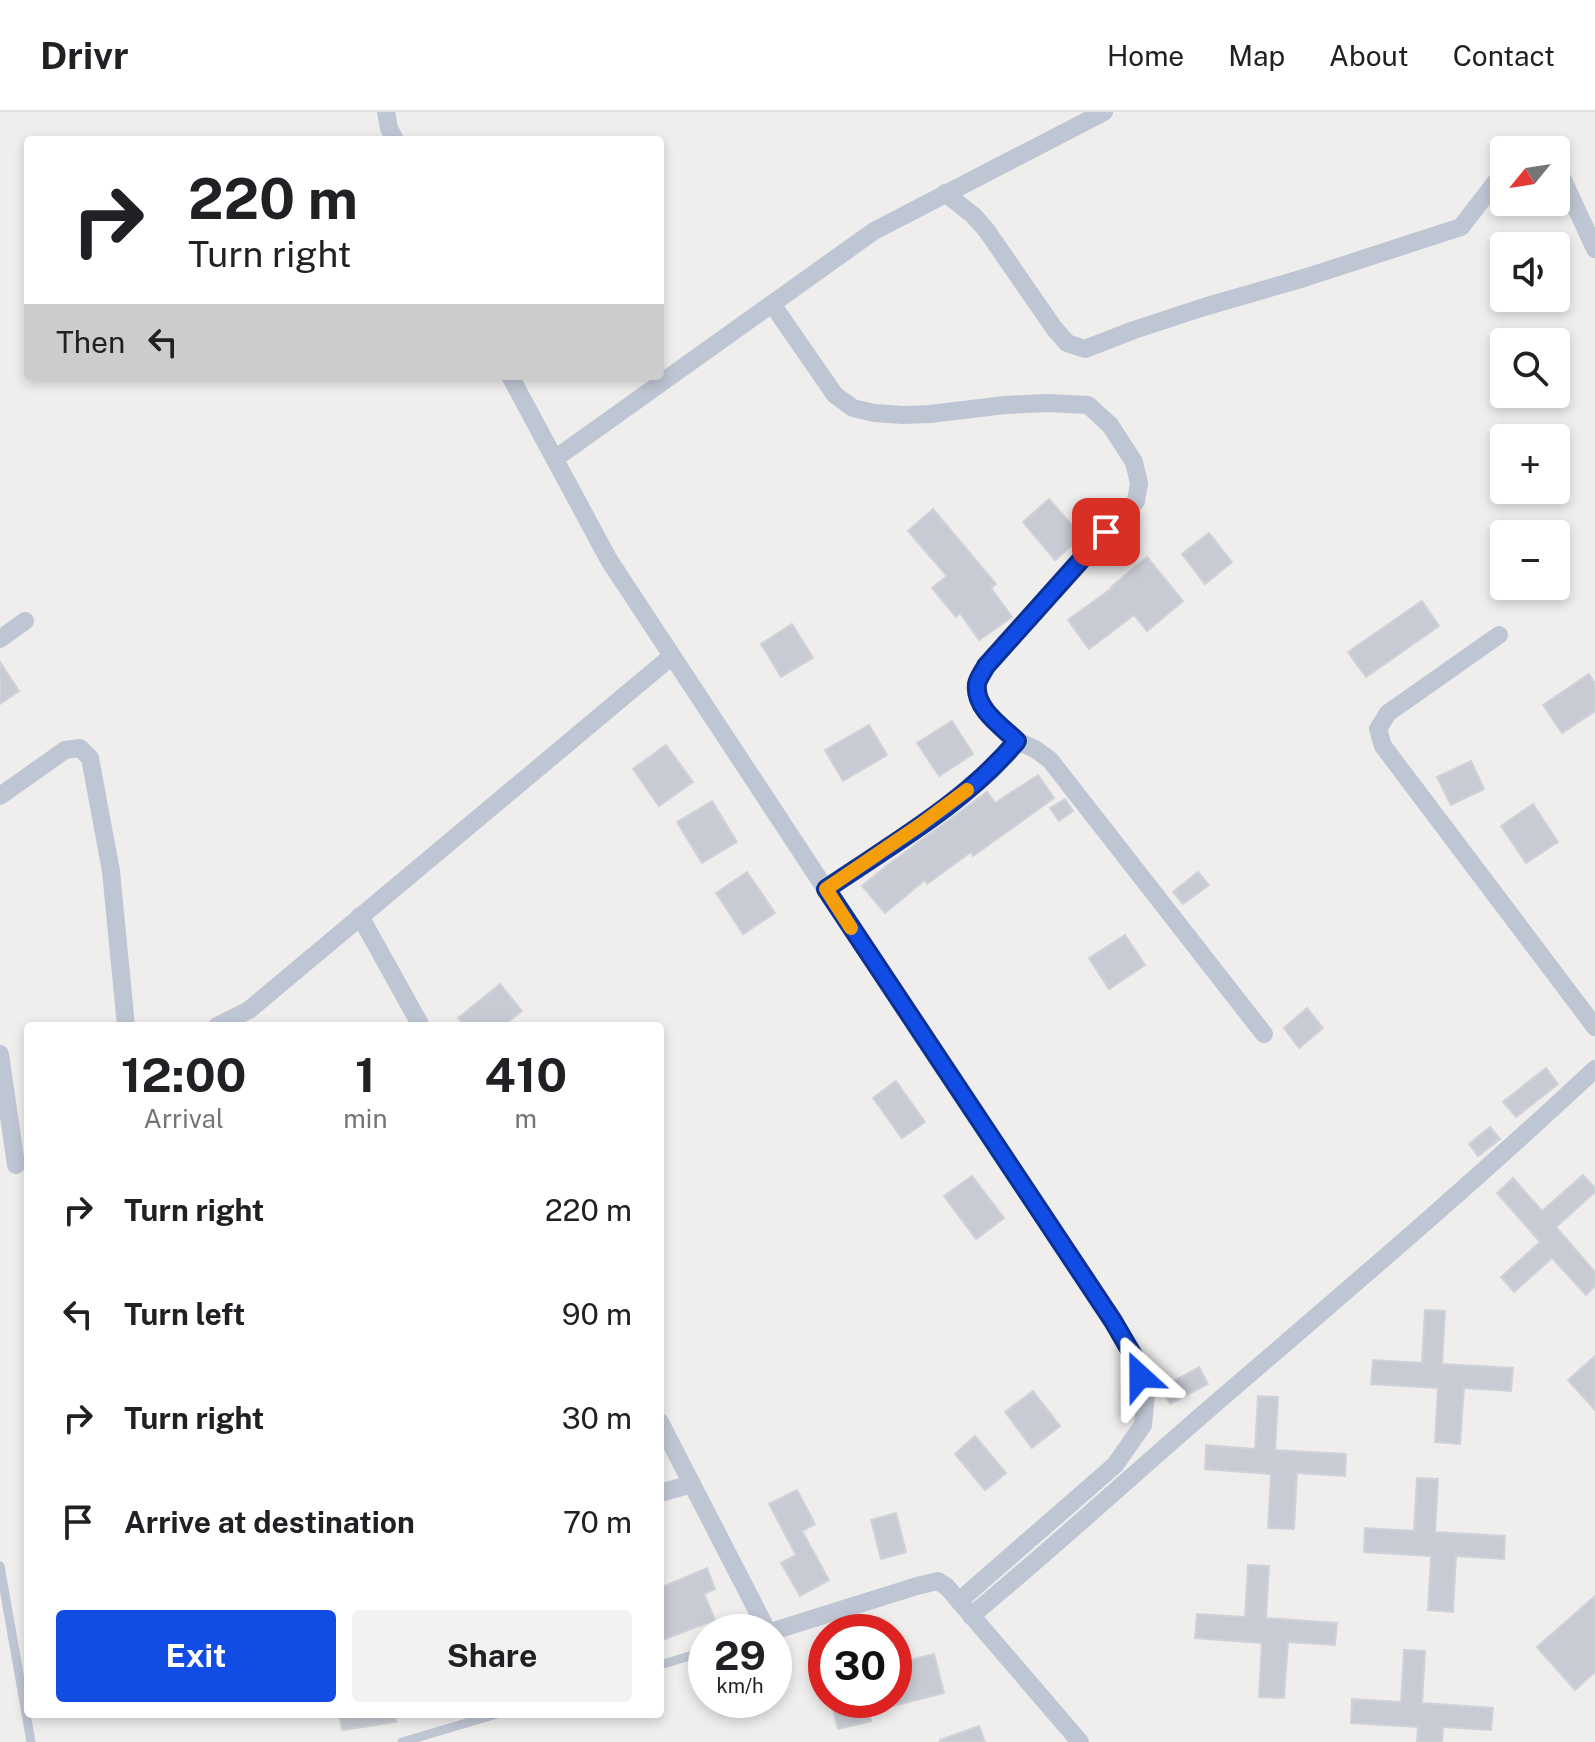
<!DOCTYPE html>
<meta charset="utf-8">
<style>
body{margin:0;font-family:"Public Sans",sans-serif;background:#f2f2f2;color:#202124;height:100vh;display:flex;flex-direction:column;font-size:30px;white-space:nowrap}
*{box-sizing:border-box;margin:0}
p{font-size:26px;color:#757577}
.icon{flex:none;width:44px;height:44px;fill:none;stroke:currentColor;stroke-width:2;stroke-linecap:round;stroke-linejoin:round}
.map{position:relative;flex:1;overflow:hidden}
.panel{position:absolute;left:24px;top:910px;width:640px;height:696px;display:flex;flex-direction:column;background:#fff;border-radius:8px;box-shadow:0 4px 12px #0003}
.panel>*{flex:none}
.banner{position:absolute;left:24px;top:24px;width:640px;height:244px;border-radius:8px;box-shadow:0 4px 12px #0003;background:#fff;color:#202124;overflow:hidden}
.needle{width:52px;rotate:240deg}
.tools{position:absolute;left:1490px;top:24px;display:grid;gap:16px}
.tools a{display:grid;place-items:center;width:80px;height:80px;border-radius:8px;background:#fff;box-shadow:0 4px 12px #0003;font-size:40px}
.speed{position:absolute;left:688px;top:1502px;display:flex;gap:16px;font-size:40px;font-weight:700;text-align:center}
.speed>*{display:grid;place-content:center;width:104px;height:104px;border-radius:50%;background:#fff;box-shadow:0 4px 12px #0003;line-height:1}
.speed small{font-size:20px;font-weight:400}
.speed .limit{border:12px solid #d22;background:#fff;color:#111}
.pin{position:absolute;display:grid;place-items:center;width:68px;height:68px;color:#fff;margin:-34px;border-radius:16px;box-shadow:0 4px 12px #0006}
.me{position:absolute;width:88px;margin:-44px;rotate:336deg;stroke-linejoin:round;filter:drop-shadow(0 0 6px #0008)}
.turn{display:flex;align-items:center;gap:28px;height:168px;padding:0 32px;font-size:36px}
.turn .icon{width:104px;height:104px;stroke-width:2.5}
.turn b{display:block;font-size:56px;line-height:68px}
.then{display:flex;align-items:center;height:76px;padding:0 32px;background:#0003;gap:16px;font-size:30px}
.eta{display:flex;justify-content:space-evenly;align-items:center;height:136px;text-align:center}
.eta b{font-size:48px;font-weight:700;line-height:56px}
.button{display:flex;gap:16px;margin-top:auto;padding:16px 32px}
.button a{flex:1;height:92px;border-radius:8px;background:#114ce5;color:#fff;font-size:32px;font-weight:700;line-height:92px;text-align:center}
.button a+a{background:#f2f2f2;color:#202124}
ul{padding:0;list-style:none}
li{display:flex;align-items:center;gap:24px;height:104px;padding:0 32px}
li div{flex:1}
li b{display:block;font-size:30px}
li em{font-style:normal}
header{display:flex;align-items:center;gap:48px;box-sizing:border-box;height:112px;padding:0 40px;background:#fff;border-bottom:2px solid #e0e0e0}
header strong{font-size:38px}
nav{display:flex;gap:44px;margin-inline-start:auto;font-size:28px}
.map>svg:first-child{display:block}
.building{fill:#c8cbd3;stroke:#d0d2d9;stroke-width:2}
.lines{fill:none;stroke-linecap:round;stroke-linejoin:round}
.lane{stroke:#bfc6d3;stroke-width:9}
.street{stroke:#bfc6d3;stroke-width:18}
.route-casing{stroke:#0b3195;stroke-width:20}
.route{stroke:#114ce5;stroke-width:14}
.slow{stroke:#f59e0b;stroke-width:14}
</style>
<header>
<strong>Drivr</strong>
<nav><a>Home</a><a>Map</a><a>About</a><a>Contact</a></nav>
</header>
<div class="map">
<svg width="1595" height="1630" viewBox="0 0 1595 1630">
<rect width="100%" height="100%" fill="#f0eded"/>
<g class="building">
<path d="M 1049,387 L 1082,425 L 1055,448 L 1023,410 Z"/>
<path d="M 933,397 L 996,472 L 991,476 L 1012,505 L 979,528 L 960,501 L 956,505 L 932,476 L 947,464 L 908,419 Z"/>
<path d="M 1209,421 L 1232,450 L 1205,472 L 1182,442 Z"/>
<path d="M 1147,445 L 1183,489 L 1147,519 L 1134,503 L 1089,537 L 1068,508 L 1112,476 L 1111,475 Z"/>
<path d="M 1422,489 L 1439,514 L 1366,565 L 1348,540 Z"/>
<path d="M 792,512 L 813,546 L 781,565 L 761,532 Z"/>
<path d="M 0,550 L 19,579 L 0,592 Z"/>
<path d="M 1589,562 L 1595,572 L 1595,599 L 1562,621 L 1543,593 Z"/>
<path d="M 952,609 L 973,642 L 939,664 L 917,631 Z"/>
<path d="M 869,613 L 887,643 L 843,669 L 825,638 Z"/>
<path d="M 666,633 L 693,670 L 659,694 L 633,657 Z"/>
<path d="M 1471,649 L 1484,677 L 1451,693 L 1437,665 Z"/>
<path d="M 1038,663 L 1054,686 L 973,744 L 971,740 L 927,772 L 925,768 L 885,801 L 862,774 L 889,752 L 987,680 L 995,691 Z"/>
<path d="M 1065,687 L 1073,699 L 1059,709 L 1050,696 Z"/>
<path d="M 712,689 L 737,730 L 702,751 L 677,710 Z"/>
<path d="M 1533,692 L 1558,730 L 1526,751 L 1501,714 Z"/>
<path d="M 747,760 L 775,801 L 743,822 L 716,781 Z"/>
<path d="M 1198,760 L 1209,773 L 1183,792 L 1173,780 Z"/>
<path d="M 1125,823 L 1145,853 L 1109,877 L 1089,846 Z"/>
<path d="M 500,872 L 522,899 L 503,914 L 465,914 L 458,906 Z"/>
<path d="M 1307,896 L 1323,916 L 1299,936 L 1284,916 Z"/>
<path d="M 1546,956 L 1558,972 L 1516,1005 L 1503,990 Z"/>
<path d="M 896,969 L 925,1010 L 902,1026 L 873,986 Z"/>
<path d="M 1490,1015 L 1500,1027 L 1478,1044 L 1469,1032 Z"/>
<path d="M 1583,1063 L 1595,1076 L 1595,1080 L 1556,1115 L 1595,1160 L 1595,1174 L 1586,1183 L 1552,1146 L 1514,1180 L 1501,1165 L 1540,1130 L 1497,1081 L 1513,1066 L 1542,1099 Z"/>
<path d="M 972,1064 L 1004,1106 L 976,1127 L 944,1084 Z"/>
<path d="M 1425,1198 L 1445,1199 L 1442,1252 L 1513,1256 L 1511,1279 L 1464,1276 L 1460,1332 L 1435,1330 L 1438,1276 L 1371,1272 L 1373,1248 L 1422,1251 Z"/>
<path d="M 1595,1244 L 1595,1298 L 1568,1268 Z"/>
<path d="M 1199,1255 L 1208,1272 L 1170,1292 L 1161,1276 Z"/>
<path d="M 1033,1279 L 1060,1314 L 1032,1336 L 1005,1300 Z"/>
<path d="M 1258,1284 L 1278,1285 L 1275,1338 L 1346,1342 L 1345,1364 L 1297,1361 L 1294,1417 L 1268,1416 L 1271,1362 L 1205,1357 L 1206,1333 L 1255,1337 Z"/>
<path d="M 975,1324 L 1006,1361 L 985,1378 L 955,1342 Z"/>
<path d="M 1417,1366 L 1438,1367 L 1435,1420 L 1505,1424 L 1504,1447 L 1456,1444 L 1453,1500 L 1428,1498 L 1431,1444 L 1364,1440 L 1365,1416 L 1414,1419 Z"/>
<path d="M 797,1378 L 815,1412 L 802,1419 L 829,1468 L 800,1484 L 781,1451 L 796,1443 L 769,1392 Z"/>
<path d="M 896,1401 L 906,1440 L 881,1447 L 871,1408 Z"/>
<path d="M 1248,1453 L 1269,1454 L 1266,1506 L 1337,1511 L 1335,1533 L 1288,1530 L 1284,1586 L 1259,1585 L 1262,1531 L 1195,1526 L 1197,1502 L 1245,1505 Z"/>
<path d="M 707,1456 L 715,1477 L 704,1482 L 715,1508 L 660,1529 L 660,1476 Z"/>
<path d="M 1595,1484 L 1595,1560 L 1575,1578 L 1537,1535 Z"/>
<path d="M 1404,1538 L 1425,1539 L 1422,1591 L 1493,1596 L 1491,1618 L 1443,1615 L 1442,1630 L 1417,1630 L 1418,1615 L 1351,1611 L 1352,1587 L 1401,1590 Z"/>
<path d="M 934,1542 L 944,1581 L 869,1600 L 871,1609 L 838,1617 L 831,1588 L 894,1589 L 894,1552 Z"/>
<path d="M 339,1602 L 395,1602 L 396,1610 L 342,1618 Z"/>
<path d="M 979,1614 L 985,1630 L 940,1630 L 940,1628 Z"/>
</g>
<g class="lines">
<g class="lane">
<path d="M 0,1454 L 31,1630"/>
<path d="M 660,1553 L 706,1539"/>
<path d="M 402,1630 L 497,1602"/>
</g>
<g class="street">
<path d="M 386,0 L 389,16 L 395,28"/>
<path d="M 1556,53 L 1595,137"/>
<path d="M 945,81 L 974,104 L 987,119 L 1054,216 L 1067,231 L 1085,237 L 1134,218 L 1204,195 L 1304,166 L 1461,115 L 1495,71 L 1504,65"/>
<path d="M 772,192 L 835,283 L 853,296 L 874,301 L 903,303 L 930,302 L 1005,293 L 1047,291 L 1088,293 L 1110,313 L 1134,350 L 1139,371 L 1136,389 L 1106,420 L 986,554 C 983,560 978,566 977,572 C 974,596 1001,615 1017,629 C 1009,639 1001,649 992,658 C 942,703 882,739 826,777"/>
<path d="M 510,264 L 609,448 L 948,963 L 1113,1209 L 1134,1245 L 1146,1283 L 1143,1313 L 1115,1353 L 959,1489"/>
<path d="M 556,346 L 874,119 L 1104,0"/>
<path d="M 1499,523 L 1388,601 L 1378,617 L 1383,634 L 1595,915"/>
<path d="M 0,527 L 25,509"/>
<path d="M 1017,629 L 1035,637 L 1050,648 L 1264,922"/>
<path d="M 0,684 L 65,638 L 80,636 L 90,646 L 111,759 L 126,914"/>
<path d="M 360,804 L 421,914"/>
<path d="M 217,914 L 249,898 L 672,544"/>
<path d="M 0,942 L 16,1053"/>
<path d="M 660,1310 L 768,1520"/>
<path d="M 660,1381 L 692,1372"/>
<path d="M 971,1504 C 1052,1437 1129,1366 1209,1297 C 1339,1185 1470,1074 1595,957"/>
<path d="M 770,1520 L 917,1474 L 938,1469 L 947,1475 L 1080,1630"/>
</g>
</g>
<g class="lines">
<defs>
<path id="route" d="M 1106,420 L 986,554 C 983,560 978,566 977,572 C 974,596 1001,614 1017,629 C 965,691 892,732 826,777 L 1113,1209 L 1134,1245 L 1140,1264"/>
</defs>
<use href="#route" class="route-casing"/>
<use href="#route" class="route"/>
<path class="slow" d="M 851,816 L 826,777 L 920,713 L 967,678"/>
</g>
</svg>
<div class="tools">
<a><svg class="needle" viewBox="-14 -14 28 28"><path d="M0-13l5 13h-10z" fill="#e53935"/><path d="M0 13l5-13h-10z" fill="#757577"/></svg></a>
<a><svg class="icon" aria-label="sound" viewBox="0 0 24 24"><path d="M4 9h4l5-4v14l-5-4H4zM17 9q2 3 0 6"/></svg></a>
<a><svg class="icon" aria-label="search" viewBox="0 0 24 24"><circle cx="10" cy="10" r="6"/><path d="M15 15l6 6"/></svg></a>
<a>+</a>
<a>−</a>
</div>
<div class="speed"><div>29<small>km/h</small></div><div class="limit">30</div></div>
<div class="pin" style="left:1106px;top:420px;background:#d93025"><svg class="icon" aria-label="arrive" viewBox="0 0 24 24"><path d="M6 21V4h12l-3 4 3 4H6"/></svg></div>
<svg class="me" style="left:1140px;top:1264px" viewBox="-20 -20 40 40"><path d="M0-17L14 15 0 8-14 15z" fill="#114ce5" stroke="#fff" stroke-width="4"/></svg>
<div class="banner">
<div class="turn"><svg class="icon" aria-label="right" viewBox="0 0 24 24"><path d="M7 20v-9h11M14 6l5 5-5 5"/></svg><div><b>220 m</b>Turn right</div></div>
<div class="then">Then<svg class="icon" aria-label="left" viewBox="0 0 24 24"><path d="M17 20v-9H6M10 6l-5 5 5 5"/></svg></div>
</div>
<section class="panel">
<div class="eta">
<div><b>12:00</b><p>Arrival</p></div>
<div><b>1</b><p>min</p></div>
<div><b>410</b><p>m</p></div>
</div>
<ul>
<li><svg class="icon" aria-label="right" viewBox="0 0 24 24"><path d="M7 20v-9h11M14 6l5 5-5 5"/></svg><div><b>Turn right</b></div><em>220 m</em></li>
<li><svg class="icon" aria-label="left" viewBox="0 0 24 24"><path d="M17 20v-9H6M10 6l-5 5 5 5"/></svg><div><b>Turn left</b></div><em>90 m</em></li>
<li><svg class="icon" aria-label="right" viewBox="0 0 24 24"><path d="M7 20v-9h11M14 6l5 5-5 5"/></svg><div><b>Turn right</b></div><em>30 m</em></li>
<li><svg class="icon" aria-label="arrive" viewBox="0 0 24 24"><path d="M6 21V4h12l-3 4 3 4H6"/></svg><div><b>Arrive at destination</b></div><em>70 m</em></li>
</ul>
<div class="button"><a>Exit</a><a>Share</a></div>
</section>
</div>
